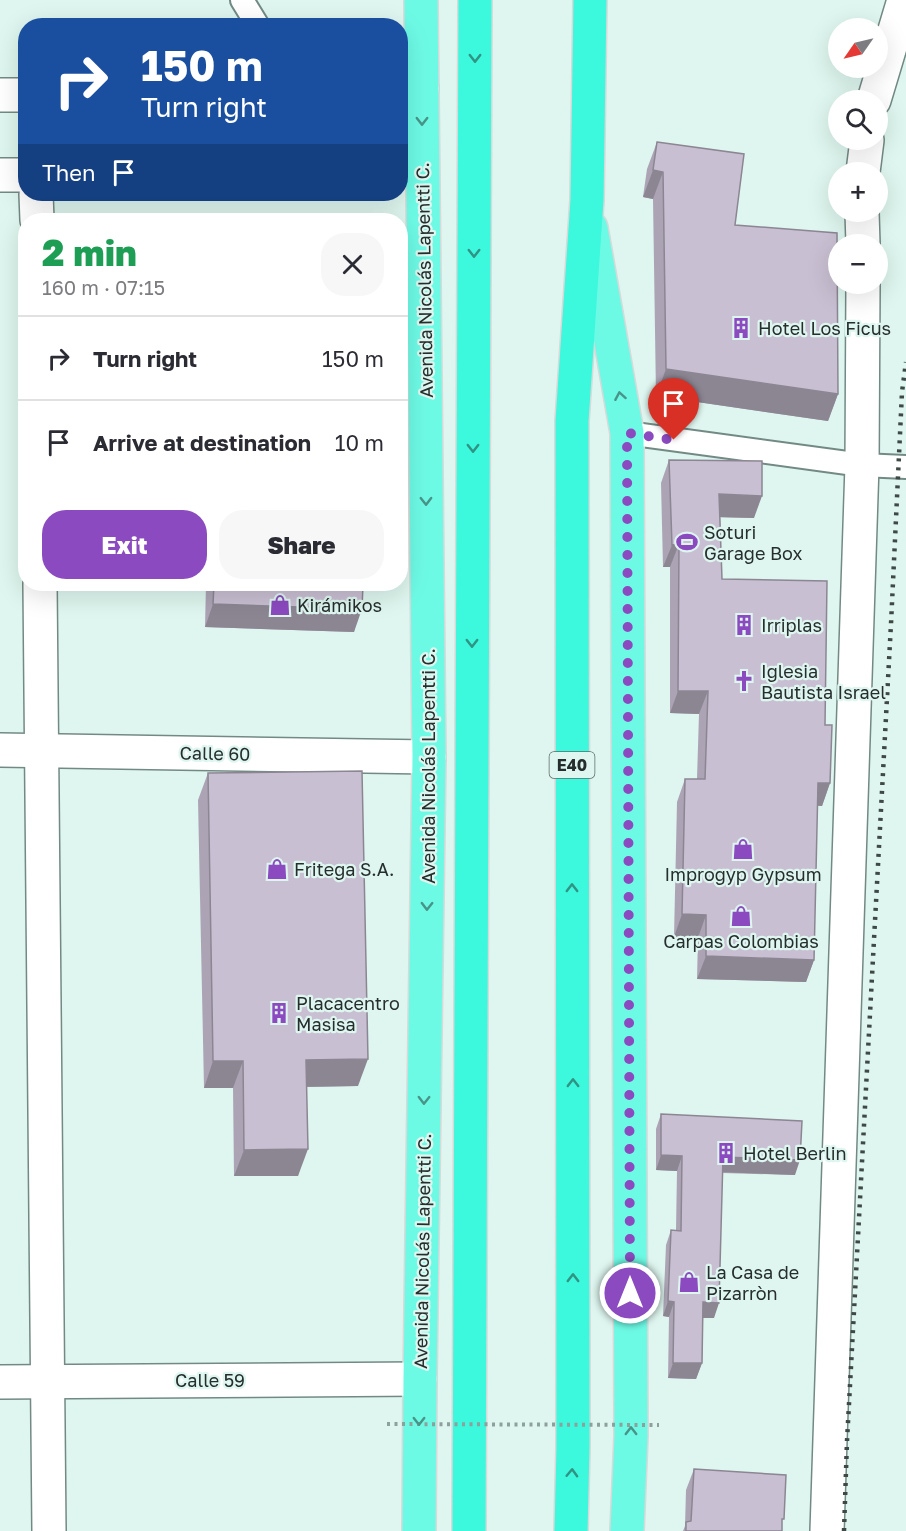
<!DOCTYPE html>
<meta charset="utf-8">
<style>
body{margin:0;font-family:"Golos Text",sans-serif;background:#f7f7f7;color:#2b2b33;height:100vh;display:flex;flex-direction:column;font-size:22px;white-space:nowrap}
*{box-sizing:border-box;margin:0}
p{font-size:20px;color:#7c7c81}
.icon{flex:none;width:33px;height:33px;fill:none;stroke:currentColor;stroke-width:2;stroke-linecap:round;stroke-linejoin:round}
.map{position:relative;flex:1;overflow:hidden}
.sheet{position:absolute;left:18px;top:213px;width:390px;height:378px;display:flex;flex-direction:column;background:#fff;border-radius:24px;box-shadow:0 6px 24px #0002}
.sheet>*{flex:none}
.hud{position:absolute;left:18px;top:18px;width:390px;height:183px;border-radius:24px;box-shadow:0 6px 24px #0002;background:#1a4fa0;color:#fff;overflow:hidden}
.needle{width:39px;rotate:236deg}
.controls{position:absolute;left:828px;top:18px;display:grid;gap:12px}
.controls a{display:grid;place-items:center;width:60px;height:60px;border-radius:50%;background:#fff;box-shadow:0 6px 24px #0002;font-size:30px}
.pin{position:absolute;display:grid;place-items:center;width:51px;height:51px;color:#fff;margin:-62px -26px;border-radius:50% 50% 50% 0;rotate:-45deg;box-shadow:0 0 6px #0007}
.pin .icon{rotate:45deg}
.me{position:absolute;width:66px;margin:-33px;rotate:0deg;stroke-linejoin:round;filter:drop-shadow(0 0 4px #0008)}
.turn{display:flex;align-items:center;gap:21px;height:126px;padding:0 24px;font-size:27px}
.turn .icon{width:78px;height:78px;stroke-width:2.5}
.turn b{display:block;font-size:42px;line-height:51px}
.then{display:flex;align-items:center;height:57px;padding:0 24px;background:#0003;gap:12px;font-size:22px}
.round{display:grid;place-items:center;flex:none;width:63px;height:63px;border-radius:24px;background:#f7f7f7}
.headline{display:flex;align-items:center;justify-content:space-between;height:102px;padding:0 24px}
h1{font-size:36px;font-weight:800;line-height:45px;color:#1e9e55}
.action{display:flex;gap:12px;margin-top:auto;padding:12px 24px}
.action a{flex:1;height:69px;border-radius:24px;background:#8b4abf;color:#fff;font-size:24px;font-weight:800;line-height:69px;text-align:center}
.action a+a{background:#f7f7f7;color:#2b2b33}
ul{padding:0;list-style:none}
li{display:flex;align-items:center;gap:18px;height:84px;padding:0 24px;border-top:2px solid #e1e1e2}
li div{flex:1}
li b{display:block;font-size:22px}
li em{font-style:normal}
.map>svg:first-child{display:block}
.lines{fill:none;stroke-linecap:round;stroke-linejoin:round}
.service-casing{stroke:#738a84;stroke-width:26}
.minor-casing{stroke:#738a84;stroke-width:36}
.tertiary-casing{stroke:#738a84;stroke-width:36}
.primary-casing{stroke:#d8d9d9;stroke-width:36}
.trunk-casing{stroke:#d8d9d9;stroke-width:36}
.service{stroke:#fff;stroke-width:22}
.minor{stroke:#fff;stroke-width:33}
.tertiary{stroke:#fff;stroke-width:33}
.primary{stroke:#6dfae5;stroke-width:33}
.trunk{stroke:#3cf8dc;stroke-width:33}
.rail{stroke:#3e4946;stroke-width:4.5;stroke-dasharray:3 6;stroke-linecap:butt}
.path-bridge{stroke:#8ea09b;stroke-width:4;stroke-dasharray:3 4.5;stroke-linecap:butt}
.wall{fill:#aca4b5}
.shaded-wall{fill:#8c8693}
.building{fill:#c8bfd2;stroke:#8c8693;stroke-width:1.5}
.oneway{stroke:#309384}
.oneway2{stroke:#499488}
.route{stroke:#8b4abf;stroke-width:10;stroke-dasharray:0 18}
.labels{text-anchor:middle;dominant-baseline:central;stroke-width:4.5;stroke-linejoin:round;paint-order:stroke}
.shield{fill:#def6ef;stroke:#5c6a66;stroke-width:1.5}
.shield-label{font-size:16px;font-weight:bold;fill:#252e2c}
.street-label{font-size:18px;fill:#252e2c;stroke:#def6ef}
.poi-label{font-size:18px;fill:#252e2c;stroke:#def6ef;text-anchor:start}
</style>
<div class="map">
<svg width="906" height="1531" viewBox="0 0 906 1531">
<rect width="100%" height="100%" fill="#def6ef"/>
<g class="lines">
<defs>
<g id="service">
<path d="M 242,0 L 258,26"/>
<path d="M 627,433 L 862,465 L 906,467"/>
</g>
<g id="minor">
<path d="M 874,100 L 904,0"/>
<path d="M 863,172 L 867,140"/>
<path d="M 36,194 L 37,220"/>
<path d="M 862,212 L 863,244"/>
<path d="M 40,584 L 49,1531"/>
<path d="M 0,750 L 429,757"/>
<path d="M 0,1382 L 420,1379"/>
<path d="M 827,1531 L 862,465 L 863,284"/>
</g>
<g id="tertiary">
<path d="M 400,89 L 422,89"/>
<path d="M 0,95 L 26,95"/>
<path d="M 0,175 L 26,175"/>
</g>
<g id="primary">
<path d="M 591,228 L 627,433 L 631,1436 L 627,1531"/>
<path d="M 419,1531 L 420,1379 L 429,757 L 421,0"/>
</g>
<g id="trunk">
<path d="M 469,1531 L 475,0"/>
<path d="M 571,1531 L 573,1447 L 572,421 L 587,200 L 590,0"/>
</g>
</defs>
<use href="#service" class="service-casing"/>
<use href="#minor" class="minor-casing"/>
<use href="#tertiary" class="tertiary-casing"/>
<use href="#primary" class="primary-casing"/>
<use href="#trunk" class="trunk-casing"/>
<use href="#service" class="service"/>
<use href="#minor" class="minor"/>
<use href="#tertiary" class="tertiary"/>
<use href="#primary" class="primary"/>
<use href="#trunk" class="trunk"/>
<path class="rail" d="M 844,1531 L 847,1441 L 891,624 L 902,392 L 906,362"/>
<path class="path-bridge" d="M 387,1424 L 659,1425"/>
</g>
<g class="wall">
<path d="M 657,142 L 735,225 L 838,394 L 828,421 L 656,396 L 653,199 L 643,197 L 647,169 Z"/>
<path d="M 669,460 L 754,518 L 720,517 L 722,579 L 825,725 L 830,783 L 822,806 L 817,806 L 814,960 L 806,982 L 697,979 L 698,938 L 674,937 L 677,802 L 685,779 L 697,779 L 699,714 L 670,713 L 670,567 L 663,567 L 661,483 Z"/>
<path d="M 206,584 L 363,584 L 354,632 L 205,627 Z"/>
<path d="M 208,773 L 358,1086 L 307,1087 L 298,1176 L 234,1176 L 233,1088 L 204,1088 L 198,800 Z"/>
<path d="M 661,1114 L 795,1175 L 722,1173 L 714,1318 L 703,1318 L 702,1363 L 696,1379 L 668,1378 L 669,1317 L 663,1316 L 666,1245 L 671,1230 L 676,1230 L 677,1171 L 656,1170 L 656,1129 Z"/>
<path d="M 694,1469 L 782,1524 L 782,1531 L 683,1531 L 685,1526 L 686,1490 Z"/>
</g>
<g class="shaded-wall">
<path d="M 653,170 L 663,172 L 653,199 L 643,197 Z"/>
<path d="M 666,369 L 838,394 L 828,421 L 656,396 Z"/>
<path d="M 719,494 L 762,496 L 754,518 L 711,517 Z"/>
<path d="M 679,544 L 670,567 L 663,567 L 672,545 Z"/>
<path d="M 213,604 L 362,609 L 354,632 L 205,627 Z"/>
<path d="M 678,691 L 708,691 L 699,714 L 670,713 Z"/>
<path d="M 818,783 L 830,783 L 822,806 L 810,805 Z"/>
<path d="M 682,914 L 706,915 L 698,938 L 674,937 Z"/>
<path d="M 706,956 L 814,960 L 806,982 L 697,979 Z"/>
<path d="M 368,1059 L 358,1086 L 296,1087 L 306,1060 Z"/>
<path d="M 213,1061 L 243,1061 L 233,1088 L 204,1088 Z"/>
<path d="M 308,1149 L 298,1176 L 234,1176 L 244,1150 Z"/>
<path d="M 661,1155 L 682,1156 L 677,1171 L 656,1170 Z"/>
<path d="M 723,1157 L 800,1160 L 795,1175 L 717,1172 Z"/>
<path d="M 668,1301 L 674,1302 L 669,1317 L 663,1316 Z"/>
<path d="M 703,1302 L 719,1303 L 714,1318 L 698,1318 Z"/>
<path d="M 673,1363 L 702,1363 L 696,1379 L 668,1378 Z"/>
</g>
<g class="building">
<path d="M 657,142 L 744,154 L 735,225 L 837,233 L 838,394 L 666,369 L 663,172 L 653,170 Z"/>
<path d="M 669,460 L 762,461 L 762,496 L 719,494 L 722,579 L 827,581 L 825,725 L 832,725 L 830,783 L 818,783 L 814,960 L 706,956 L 706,915 L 682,914 L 685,779 L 705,779 L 708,691 L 678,691 L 679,544 L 672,545 Z"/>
<path d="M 214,584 L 363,584 L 362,609 L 213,604 Z"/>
<path d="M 362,771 L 368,1059 L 306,1060 L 308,1149 L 244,1150 L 243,1061 L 213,1061 L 208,773 Z"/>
<path d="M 661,1114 L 802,1121 L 800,1160 L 723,1157 L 719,1303 L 703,1302 L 702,1363 L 673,1363 L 674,1302 L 668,1301 L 671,1230 L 681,1231 L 682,1156 L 661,1155 Z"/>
<path d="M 694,1469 L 786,1475 L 784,1519 L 782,1519 L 782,1531 L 686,1531 L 686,1522 L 691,1521 Z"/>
</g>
<defs><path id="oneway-chevron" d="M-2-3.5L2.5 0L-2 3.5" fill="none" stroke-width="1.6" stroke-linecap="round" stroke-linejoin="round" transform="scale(1.5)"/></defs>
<g class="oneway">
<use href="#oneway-chevron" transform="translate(475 58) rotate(90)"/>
<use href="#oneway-chevron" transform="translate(474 253) rotate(90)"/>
<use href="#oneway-chevron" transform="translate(473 448) rotate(90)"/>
<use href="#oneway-chevron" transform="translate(472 643) rotate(90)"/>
<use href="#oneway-chevron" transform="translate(572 888) rotate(-90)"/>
<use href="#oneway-chevron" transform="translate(573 1083) rotate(-90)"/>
<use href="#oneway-chevron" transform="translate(573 1278) rotate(-90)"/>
<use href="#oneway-chevron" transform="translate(572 1473) rotate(-88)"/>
</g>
<g class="oneway2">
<use href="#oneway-chevron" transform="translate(422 121) rotate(90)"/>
<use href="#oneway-chevron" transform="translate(620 396) rotate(-100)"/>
<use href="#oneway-chevron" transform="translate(426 501) rotate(89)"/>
<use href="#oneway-chevron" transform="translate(427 906) rotate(91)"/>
<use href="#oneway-chevron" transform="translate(424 1100) rotate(91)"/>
<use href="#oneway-chevron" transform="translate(419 1421) rotate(90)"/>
<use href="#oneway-chevron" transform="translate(631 1431) rotate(-90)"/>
</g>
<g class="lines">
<path class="route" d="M 630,1293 L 627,433 L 674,440"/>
</g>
<defs>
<symbol id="building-bare" viewBox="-9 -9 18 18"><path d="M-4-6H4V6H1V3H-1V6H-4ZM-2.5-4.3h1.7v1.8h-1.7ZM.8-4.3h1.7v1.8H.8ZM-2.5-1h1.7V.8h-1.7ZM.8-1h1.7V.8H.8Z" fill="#8b4abf" stroke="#def6ef" stroke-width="2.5" paint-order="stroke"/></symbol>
<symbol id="stadium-bare" viewBox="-9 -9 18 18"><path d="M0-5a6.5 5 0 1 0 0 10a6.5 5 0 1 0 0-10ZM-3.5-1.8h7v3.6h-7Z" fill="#8b4abf" stroke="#def6ef" stroke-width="2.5" paint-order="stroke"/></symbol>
<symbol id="shop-bare" viewBox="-9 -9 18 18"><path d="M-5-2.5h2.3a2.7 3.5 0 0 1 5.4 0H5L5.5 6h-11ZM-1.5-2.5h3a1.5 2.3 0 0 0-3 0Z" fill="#8b4abf" stroke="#def6ef" stroke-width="2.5" paint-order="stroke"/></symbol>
<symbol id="church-bare" viewBox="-9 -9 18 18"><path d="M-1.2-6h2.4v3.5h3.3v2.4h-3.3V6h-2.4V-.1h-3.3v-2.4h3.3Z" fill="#8b4abf" stroke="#def6ef" stroke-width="2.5" paint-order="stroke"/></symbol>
</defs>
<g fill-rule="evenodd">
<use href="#building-bare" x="726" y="313" width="30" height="30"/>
<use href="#stadium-bare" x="672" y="527" width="30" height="30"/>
<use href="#shop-bare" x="265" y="590" width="30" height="30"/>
<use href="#building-bare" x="729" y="610" width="30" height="30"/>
<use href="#church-bare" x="729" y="666" width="30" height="30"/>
<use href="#shop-bare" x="728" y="834" width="30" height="30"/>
<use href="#shop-bare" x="262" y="854" width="30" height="30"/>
<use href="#shop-bare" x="726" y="901" width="30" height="30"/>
<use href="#building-bare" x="264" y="998" width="30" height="30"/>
<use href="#building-bare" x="711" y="1138" width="30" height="30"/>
<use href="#shop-bare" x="674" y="1267" width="30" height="30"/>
</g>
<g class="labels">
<rect class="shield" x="549.5" y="752" width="45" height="26" rx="4.5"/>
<g class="shield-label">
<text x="572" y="765">E40</text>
</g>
<g class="street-label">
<text transform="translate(424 280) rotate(-91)">Avenida Nicolás Lapentti C.</text>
<text transform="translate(215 753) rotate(1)">Calle 60</text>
<text transform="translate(428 766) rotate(-90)">Avenida Nicolás Lapentti C.</text>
<text transform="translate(422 1251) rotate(-89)">Avenida Nicolás Lapentti C.</text>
<text x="210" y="1380">Calle 59</text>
</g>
<g class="poi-label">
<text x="758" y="328">Hotel Los Ficus</text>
<text x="704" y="532">Soturi<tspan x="704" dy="21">Garage Box</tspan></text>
<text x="297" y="605">Kirámikos</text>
<text x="761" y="625">Irriplas</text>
<text x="761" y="671">Iglesia<tspan x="761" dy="21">Bautista Israel</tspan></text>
<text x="294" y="869">Fritega S.A.</text>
<text x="743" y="874" text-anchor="middle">Improgyp Gypsum</text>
<text x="741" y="941" text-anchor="middle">Carpas Colombias</text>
<text x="296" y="1003">Placacentro<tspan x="296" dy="21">Masisa</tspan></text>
<text x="743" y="1153">Hotel Berlin</text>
<text x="706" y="1272">La Casa de<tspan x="706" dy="21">Pizarròn</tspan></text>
</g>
</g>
</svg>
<div class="controls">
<a><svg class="needle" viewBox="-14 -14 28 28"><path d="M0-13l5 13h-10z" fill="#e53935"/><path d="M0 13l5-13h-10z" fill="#7c7c81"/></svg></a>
<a><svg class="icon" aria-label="search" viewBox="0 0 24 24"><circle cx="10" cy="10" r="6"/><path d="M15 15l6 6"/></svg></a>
<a>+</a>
<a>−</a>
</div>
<div class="pin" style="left:674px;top:440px;background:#d93025"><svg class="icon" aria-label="arrive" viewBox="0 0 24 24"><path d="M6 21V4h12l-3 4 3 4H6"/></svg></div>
<svg class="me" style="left:630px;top:1293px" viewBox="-20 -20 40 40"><circle r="17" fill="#8b4abf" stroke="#fff" stroke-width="3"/><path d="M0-11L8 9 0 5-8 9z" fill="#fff"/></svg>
<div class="hud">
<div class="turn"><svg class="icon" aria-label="right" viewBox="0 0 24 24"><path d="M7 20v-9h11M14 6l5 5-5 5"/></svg><div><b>150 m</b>Turn right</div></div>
<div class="then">Then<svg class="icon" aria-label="arrive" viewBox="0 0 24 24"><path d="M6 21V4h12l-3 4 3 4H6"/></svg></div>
</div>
<section class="sheet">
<div class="headline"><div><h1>2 min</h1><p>160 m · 07:15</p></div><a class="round"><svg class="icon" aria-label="close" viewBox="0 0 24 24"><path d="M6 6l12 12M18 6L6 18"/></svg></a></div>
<ul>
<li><svg class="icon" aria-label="right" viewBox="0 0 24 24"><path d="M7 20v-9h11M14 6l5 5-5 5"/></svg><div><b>Turn right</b></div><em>150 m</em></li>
<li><svg class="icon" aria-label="arrive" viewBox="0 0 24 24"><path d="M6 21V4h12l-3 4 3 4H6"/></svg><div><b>Arrive at destination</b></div><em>10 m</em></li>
</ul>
<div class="action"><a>Exit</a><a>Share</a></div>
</section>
</div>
